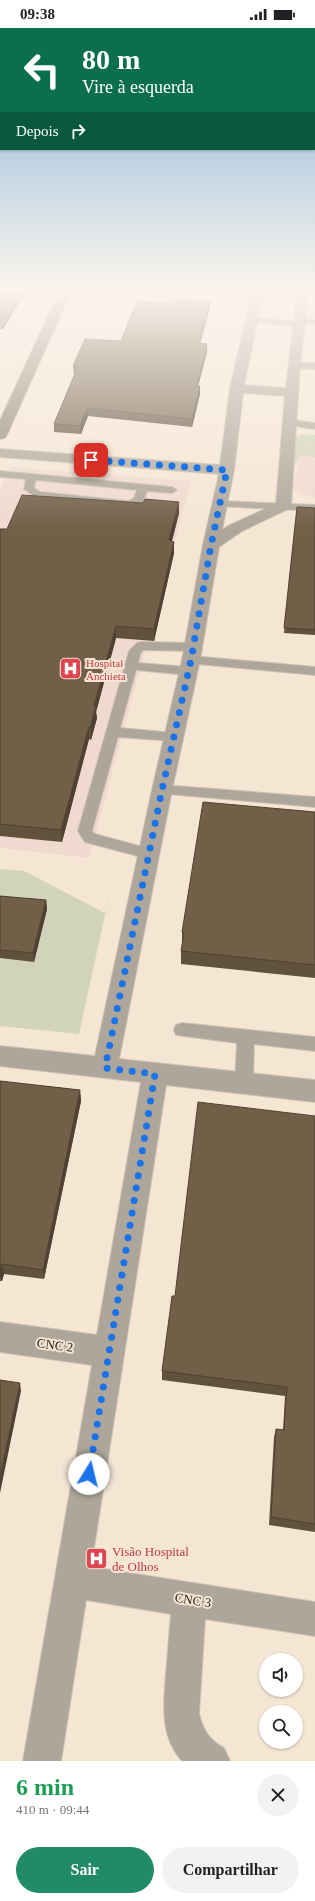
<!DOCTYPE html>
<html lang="pt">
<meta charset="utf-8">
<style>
body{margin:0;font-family:Georgia,serif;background:#f2f2f2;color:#202124;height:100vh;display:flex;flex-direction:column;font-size:15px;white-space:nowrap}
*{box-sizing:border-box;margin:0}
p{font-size:13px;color:#757577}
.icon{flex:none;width:22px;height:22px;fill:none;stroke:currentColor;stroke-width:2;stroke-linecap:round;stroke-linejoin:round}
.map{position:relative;height:1733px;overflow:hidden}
.panel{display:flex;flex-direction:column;background:#fff;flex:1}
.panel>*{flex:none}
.guide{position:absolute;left:0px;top:0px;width:315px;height:122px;box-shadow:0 1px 3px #0004;background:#0b6e4f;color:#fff;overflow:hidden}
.fabs{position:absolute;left:259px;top:1625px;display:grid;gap:8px}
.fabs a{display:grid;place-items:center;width:44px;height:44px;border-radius:50%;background:#fff;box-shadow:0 1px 3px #0004;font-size:20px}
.pin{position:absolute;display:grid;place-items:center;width:34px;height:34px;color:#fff;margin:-17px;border-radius:8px;box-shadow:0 2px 6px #0006}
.me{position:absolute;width:44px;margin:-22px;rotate:9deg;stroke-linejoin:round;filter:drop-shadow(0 0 3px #0008)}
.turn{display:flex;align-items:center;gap:14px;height:84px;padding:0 16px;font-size:18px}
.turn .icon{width:52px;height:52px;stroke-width:2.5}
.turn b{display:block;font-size:28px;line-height:34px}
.then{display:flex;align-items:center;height:38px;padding:0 16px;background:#0003;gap:8px;font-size:15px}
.round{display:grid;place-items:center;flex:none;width:42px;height:42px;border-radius:21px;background:#f2f2f2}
.head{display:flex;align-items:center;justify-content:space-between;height:68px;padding:0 16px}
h1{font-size:24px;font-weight:700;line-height:30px;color:#1e9e55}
.action{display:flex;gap:8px;margin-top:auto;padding:8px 16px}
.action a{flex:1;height:46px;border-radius:24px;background:#218b68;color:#fff;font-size:16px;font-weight:700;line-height:46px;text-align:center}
.action a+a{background:#f2f2f2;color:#202124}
.status{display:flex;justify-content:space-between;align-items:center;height:28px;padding:0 20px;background:#fff;direction:ltr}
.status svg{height:11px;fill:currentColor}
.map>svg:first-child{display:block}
.medical{fill:#f0d9ce}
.green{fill:#d1d4ba}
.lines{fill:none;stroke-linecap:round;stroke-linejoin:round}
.lane-casing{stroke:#cfc2b2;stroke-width:2}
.street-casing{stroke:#cfc2b2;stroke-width:2}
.secondary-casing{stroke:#cfc2b2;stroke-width:2}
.lane{fill:#aea69a;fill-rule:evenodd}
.street{fill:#aea69a;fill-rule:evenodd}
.secondary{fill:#928675;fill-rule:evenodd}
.wall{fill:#61523d}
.shaded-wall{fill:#4f4232}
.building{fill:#715f47;stroke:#4f4232}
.route{stroke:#1a73e8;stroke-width:7;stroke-dasharray:0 12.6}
.labels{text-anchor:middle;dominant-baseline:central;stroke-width:4;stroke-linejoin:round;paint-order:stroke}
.health-label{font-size:11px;fill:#be3a42;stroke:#f5e6d4;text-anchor:start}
.near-street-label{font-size:13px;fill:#221d16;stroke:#f5e6d4}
.near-health-label{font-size:13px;fill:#be3a42;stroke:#f5e6d4;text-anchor:start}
</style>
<div class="status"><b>09:38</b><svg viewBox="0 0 49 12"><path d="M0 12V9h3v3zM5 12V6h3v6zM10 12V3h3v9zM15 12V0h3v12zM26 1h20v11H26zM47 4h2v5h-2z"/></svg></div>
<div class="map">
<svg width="315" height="1733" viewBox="0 0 315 1733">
<rect width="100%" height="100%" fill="#f5e6d4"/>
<g class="medical">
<path d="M 299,428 L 315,429 L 315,469 L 303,467 L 293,461 Z"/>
<path d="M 10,439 L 191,453 L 89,830 L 0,820 L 0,462 Z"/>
</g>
<g class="green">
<path d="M 301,406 L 315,407 L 315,429 L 299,428 L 297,435 L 292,435 L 296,410 Z"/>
<path d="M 0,841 L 24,843 L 105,885 L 113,850 L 79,1006 L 0,998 Z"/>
</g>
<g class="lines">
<defs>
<g id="lane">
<path d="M 249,290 L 296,293 L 296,290 L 315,292 L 315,296 L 301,295 L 301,298 L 298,298 L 252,294 L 248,292 Z"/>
<path d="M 294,335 L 315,335 L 315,341 L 291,340 L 291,336 Z"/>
<path d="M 289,388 L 299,393 L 315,395 L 315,401 L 294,398 L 284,391 Z"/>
<path d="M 0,443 L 172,459 L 177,462 L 172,465 L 147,463 L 143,474 L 130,479 L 37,470 L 24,461 L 26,451 L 0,449 ZM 36,452 L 137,462 L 134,470 L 129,473 L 40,464 L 34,460 Z"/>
<path d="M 220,473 L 315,477 L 315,483 L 216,478 L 215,476 Z"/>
<path d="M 141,614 L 193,615 L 199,619 L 193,623 L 144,622 L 141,624 L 138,635 L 188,639 L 194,643 L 188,647 L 136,642 L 120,700 L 174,705 L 179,706 L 181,709 L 179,712 L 174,713 L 118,709 L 92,803 L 95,806 L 154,822 L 156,826 L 154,830 L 149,831 L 85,814 L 78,803 L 129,623 L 137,615 Z"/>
<path d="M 191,628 L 315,639 L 315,647 L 187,635 L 185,632 L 187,629 Z"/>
<path d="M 162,757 L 315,769 L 315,779 L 157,765 L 155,762 L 157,759 Z"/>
<path d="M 182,995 L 315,1009 L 315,1023 L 254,1016 L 253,1055 L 250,1060 L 244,1062 L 238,1060 L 235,1055 L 237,1015 L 176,1007 L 174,1002 L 176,997 Z"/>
</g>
<path id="street" d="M 252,262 L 264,262 L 244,357 L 286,360 L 297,262 L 309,262 L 300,338 L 291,478 L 288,481 L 242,503 L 219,519 L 200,632 L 172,762 L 119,1031 L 315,1052 L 315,1074 L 166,1057 L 91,1539 L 315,1574 L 315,1608 L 205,1591 L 199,1686 C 203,1702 209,1712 224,1720 L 230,1733 L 182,1733 C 159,1707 164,1676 166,1645 C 168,1625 169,1605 171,1586 L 86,1572 L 61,1733 L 23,1733 L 92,1337 L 0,1324 L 0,1294 L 97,1307 L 141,1054 L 0,1038 L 0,1018 L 95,1028 L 152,762 L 182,632 L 203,517 L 219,446 L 0,429 L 0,421 L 220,437 L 230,361 ZM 243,365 L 285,368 L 276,476 L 230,497 L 222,502 L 234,442 Z"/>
<path id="secondary" d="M 60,262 L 72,262 L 7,407 L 5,410 L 0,411 L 0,392 Z"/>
</defs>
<use href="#lane" class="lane-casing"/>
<use href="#street" class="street-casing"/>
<use href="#secondary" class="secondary-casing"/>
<use href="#lane" class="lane"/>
<use href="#street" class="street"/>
<use href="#secondary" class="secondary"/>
</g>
<g class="wall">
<path d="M 0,262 L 26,262 L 26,264 L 3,301 L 0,301 Z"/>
<path d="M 210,273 L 210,280 L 200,315 L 207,324 L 198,358 L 200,358 L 200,366 L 192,399 L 88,388 L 81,406 L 54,404 L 54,396 L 75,346 L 74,346 L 73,338 L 121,313 L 170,275 Z"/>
<path d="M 297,479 L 315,480 L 315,607 L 284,605 Z"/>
<path d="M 179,485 L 172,513 L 174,525 L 154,613 L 116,610 L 96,684 L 97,690 L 91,712 L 89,711 L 62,814 L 0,808 L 0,501 L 7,501 Z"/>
<path d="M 315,784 L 315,950 L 181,936 L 181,923 L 182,917 L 182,904 Z"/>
<path d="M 0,868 L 46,872 L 47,881 L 34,934 L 0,930 Z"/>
<path d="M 0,1053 L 80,1062 L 81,1073 L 44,1251 L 4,1246 L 2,1253 L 0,1253 Z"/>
<path d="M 315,1088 L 315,1504 L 269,1497 L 274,1409 L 276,1401 L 283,1402 L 285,1368 L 162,1352 L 162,1343 Z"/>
</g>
<g class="shaded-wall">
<path d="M 25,262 L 26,262 L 26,264 L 3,301 L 3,297 Z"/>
<path d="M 210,273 L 210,280 L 198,323 L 199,315 Z"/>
<path d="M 207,316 L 207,324 L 196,366 L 197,358 Z"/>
<path d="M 200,358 L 200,366 L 192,399 L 192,391 Z"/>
<path d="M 87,380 L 88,388 L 81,406 L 80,398 Z"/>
<path d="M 179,474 L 179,485 L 169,524 L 169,512 Z"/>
<path d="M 174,514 L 174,525 L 154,613 L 154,601 Z"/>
<path d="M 116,598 L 116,610 L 96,684 L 97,690 L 91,712 L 90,700 L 94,678 Z"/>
<path d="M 89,699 L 89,711 L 62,814 L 61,802 Z"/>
<path d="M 46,872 L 47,881 L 34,934 L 33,925 Z"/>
<path d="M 80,1062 L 81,1073 L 44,1251 L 43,1242 Z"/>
<path d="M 2,1236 L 4,1246 L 2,1253 L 0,1247 L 0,1242 Z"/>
<path d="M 20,1355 L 21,1363 L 0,1465 L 0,1448 Z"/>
</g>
<g class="building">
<path d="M 0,262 L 25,262 L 3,297 L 0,297 Z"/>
<path d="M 171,271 L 210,273 L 199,315 L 207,316 L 197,358 L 200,358 L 192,391 L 87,380 L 80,398 L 54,396 L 78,338 L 73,338 L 85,311 L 121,313 L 137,273 L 170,275 Z"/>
<path d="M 22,467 L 143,475 L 145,471 L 179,474 L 169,512 L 174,514 L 154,601 L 116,598 L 94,678 L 96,678 L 90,700 L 89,699 L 61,802 L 0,796 L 0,501 L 7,501 Z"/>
<path d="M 297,479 L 315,480 L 315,602 L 284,600 Z"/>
<path d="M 203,774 L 315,784 L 315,937 L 181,923 L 184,905 L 182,904 Z"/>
<path d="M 0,868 L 46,872 L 33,925 L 0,922 Z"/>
<path d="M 0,1053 L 80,1062 L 43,1242 L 2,1236 L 0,1242 Z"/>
<path d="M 198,1074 L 315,1088 L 315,1496 L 271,1489 L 276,1401 L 284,1402 L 287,1359 L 162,1343 L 172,1268 L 175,1268 Z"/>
<path d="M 0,1352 L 20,1355 L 0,1448 Z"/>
</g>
<linearGradient id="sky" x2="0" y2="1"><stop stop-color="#85b1d9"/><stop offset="0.52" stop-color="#faf4ec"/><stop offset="1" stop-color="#faf4ec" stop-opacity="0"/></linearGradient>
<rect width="315" height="504" fill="url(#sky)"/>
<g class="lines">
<path class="route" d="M 89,1446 L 155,1046 L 105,1040 L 162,762 L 191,632 L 211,517 L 227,442 L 91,432"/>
</g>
<defs>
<symbol id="hospital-square" viewBox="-11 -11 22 22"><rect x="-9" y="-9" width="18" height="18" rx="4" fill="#e0444e" stroke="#f5e6d4"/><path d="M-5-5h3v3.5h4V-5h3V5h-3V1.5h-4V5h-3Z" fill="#fff"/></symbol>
</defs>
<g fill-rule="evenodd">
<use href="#hospital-square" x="58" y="628" width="25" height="25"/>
<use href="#hospital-square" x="84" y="1518" width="25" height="25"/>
</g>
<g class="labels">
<g class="health-label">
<text x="86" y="635">Hospital<tspan x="86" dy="13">Anchieta</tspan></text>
</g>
<g class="near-street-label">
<text transform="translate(55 1317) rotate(8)">CNC 2</text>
<text transform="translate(193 1572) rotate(9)">CNC 3</text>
</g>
<g class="near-health-label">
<text x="112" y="1523">Visão Hospital<tspan x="112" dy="15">de Olhos</tspan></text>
</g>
</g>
</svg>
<div class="fabs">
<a><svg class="icon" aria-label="sound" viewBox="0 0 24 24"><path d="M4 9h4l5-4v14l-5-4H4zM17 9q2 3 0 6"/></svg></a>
<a><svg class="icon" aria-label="search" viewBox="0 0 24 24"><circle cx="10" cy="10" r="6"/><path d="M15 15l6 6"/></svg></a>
</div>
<div class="pin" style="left:91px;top:432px;background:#d93025"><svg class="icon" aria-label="arrive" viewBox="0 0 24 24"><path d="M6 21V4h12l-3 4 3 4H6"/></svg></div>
<svg class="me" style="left:89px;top:1446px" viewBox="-20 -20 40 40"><circle r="19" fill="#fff"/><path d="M0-13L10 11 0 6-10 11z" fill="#1a73e8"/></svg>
<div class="guide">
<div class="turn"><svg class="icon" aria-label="left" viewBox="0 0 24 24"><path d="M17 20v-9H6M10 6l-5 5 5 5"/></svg><div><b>80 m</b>Vire à esquerda</div></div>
<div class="then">Depois<svg class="icon" aria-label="right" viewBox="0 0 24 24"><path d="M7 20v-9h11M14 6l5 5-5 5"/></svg></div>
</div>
</div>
<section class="panel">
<div class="head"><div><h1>6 min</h1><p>410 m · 09:44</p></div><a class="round"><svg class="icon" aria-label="close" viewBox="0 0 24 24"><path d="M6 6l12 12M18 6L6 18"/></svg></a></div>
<div class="action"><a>Sair</a><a>Compartilhar</a></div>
</section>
